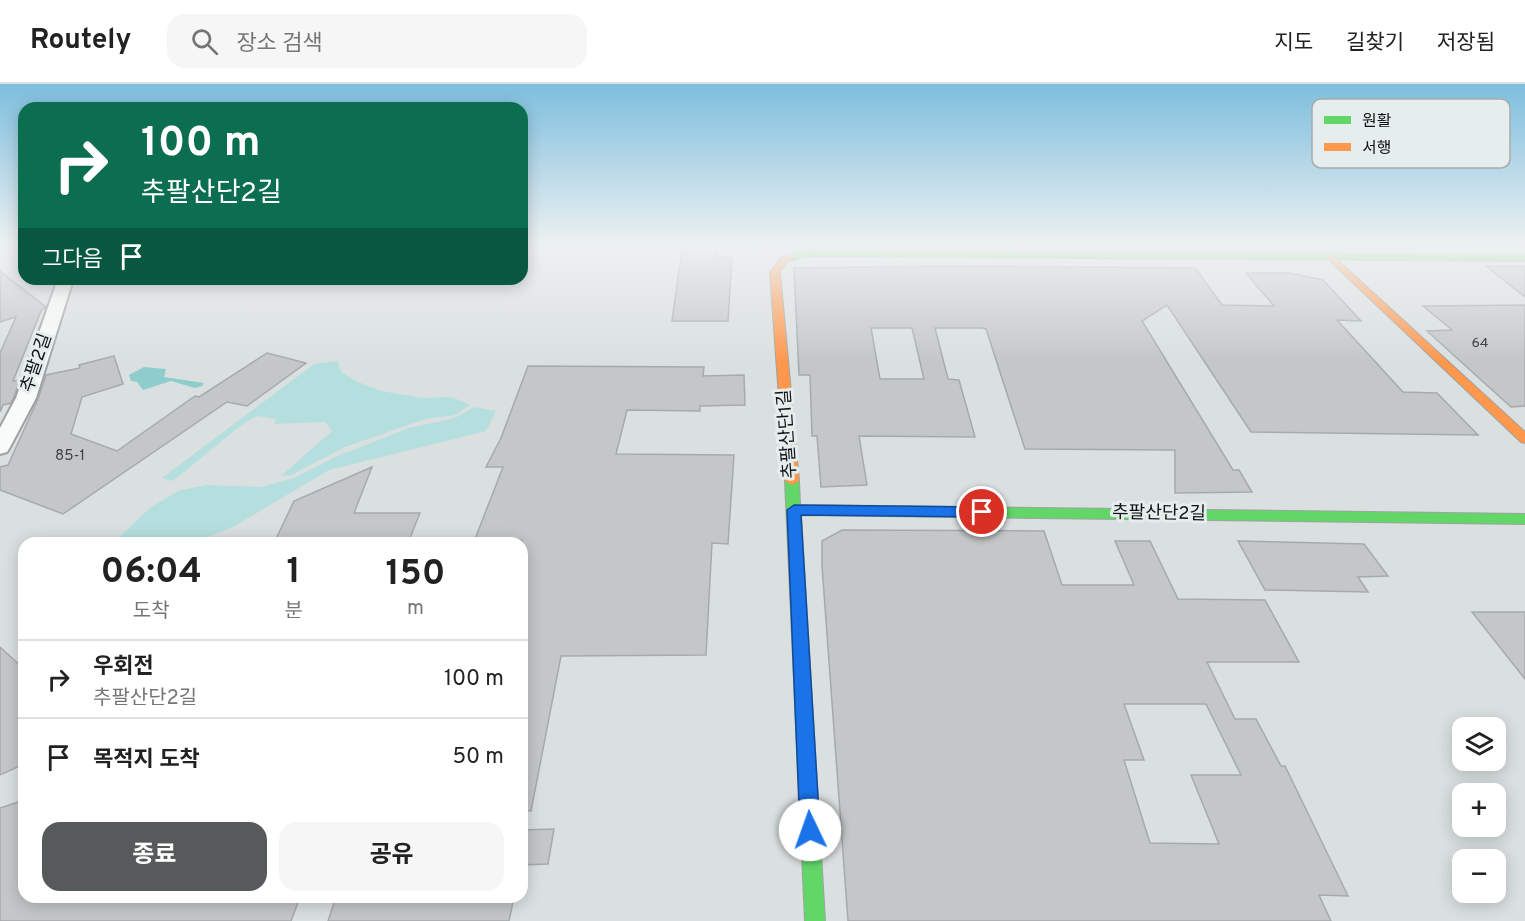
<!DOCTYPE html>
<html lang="ko">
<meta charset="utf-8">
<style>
body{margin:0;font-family:Overpass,"Noto Sans KR",sans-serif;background:#f6f6f6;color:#222;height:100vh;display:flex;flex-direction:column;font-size:22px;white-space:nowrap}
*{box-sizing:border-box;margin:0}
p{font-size:20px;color:#767676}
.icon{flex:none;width:33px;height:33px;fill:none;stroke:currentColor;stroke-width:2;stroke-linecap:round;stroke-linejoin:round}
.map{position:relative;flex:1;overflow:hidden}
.sheet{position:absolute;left:18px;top:453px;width:510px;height:366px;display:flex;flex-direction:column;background:#fff;border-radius:18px;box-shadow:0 3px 15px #0003}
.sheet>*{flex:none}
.banner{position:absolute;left:18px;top:18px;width:510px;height:183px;border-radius:18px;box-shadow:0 3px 15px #0003;background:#0b6e4f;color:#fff;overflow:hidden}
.fabs{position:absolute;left:1452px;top:633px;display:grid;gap:12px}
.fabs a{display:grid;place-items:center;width:54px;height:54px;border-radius:12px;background:#fff;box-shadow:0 3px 15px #0003;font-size:30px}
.pin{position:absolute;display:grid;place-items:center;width:51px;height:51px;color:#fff;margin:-26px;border:3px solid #fff;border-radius:50%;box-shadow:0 2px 6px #0007}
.me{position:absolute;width:66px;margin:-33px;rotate:357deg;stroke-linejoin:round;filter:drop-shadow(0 0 4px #0008)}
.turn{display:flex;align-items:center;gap:21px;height:126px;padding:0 24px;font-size:27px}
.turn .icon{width:78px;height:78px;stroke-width:2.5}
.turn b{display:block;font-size:42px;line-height:51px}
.then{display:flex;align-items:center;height:57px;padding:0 24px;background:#0003;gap:12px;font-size:22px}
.eta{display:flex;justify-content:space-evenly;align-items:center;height:102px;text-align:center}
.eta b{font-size:36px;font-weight:700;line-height:42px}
.button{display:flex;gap:12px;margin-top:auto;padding:12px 24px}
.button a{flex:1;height:69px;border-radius:18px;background:#575a5a;color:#fff;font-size:24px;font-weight:700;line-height:69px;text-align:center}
.button a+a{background:#f6f6f6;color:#222}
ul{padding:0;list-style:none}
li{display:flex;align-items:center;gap:18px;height:78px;padding:0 24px;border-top:2px solid #e0e0e0}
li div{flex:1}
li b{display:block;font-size:22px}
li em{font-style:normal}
header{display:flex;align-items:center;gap:36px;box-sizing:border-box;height:84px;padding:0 30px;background:#fff;border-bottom:2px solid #e0e0e0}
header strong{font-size:28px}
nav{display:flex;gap:33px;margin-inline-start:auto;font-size:21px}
.search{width:420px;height:54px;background:#f6f6f6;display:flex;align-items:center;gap:15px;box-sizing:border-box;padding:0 21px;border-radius:18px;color:#767676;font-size:22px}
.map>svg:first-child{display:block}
.green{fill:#b5dfde}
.forest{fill:#8dcecd}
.building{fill:#c4c7c7;stroke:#a7aaaa;stroke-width:1.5;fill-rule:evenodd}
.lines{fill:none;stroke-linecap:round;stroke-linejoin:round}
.street-casing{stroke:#9ea2a2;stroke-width:4}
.fast-casing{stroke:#9ea2a2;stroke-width:2}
.slow-casing{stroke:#9ea2a2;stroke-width:2}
.street{fill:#f9fafa;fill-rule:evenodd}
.fast{fill:#63d668;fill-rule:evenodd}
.slow{fill:#ff974d;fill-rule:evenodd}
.route{fill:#1a73e8;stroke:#114b97;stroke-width:1.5}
.labels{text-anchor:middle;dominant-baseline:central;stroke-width:6;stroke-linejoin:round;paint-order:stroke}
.far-number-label{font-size:14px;fill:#3f4242}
.number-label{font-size:15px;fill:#3f4242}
.street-label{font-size:18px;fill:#101313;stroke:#e5eeed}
.key{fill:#e5eeed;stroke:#a5acac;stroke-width:1.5}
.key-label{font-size:16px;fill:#101313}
</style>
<header>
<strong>Routely</strong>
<div class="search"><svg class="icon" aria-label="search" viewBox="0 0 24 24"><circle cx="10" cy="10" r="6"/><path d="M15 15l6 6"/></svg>장소 검색</div>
<nav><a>지도</a><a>길찾기</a><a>저장됨</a></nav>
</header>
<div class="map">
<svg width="1525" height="837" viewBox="0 0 1525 837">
<rect width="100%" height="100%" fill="#dadfdf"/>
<g class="green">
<path d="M 969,161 L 1525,161 L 1525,169 L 968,163 Z"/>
<path d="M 338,277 L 341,288 L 358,298 L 381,307 L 422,314 L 452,313 L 470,321 L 455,331 L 425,335 L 345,363 L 291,391 L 281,392 L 332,347 L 325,338 L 274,340 L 277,335 L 257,332 L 240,342 L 173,397 L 162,394 L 314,280 Z"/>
<path d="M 474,323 L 496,327 L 486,347 L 329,386 L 233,443 L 216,450 L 187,459 L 113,459 L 150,424 L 178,407 L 206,401 L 261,403 L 294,394 L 335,373 L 409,344 L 455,334 Z"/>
</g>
<path class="forest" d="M 144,283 L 166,285 L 164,293 L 204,299 L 202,302 L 195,304 L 171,297 L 143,306 L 137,298 L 131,297 L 129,291 Z"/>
<g class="building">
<path d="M 682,165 L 717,165 L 717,173 L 732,173 L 728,237 L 672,237 Z"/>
<path d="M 964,182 L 1195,184 L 1222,221 L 1274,222 L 1246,189 L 1290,189 L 1323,196 L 1361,237 L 1337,236 L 1403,308 L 1437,309 L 1478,351 L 1251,348 L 1167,221 L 1142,237 L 1233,386 L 1239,386 L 1252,408 L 1175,409 L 1175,366 L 1025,365 L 986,245 L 982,244 L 935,244 L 948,295 L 959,296 L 975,353 L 859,352 L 867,401 L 821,403 L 817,352 L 812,352 L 810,291 L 799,291 L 794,184 ZM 871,244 L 912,244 L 924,295 L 880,295 Z"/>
<path d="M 1486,182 L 1525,182 L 1525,213 Z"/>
<path d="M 0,187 L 46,223 L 41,227 L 13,297 L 20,296 L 14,313 L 11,319 L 3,321 L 0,328 L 0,269 L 16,233 L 0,238 Z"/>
<path d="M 1525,221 L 1525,322 L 1511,323 L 1427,247 L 1452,246 L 1423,222 Z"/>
<path d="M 267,269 L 306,279 L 247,322 L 227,318 L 63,430 L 0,406 L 0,383 L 8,381 L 38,315 L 46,291 L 80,284 L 79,281 L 114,272 L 123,300 L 82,313 L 71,350 L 117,367 L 195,312 L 199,313 Z"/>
<path d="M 528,282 L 704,283 L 703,292 L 744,291 L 745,321 L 700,322 L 700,327 L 627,326 L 616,370 L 734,371 L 728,460 L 712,459 L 706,571 L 561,572 L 531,727 L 522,726 L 522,456 L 475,455 L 503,383 L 486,383 L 501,354 Z"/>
<path d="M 372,383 L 354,429 L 420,429 L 408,459 L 274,459 L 294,417 Z"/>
<path d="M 842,446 L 1044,447 L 1062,501 L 1134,501 L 1115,457 L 1150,457 L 1178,515 L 1265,516 L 1299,578 L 1207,578 L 1235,635 L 1256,635 L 1281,682 L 1285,682 L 1348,812 L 1319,811 L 1331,837 L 848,837 L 822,482 L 822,457 ZM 1124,620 L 1206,620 L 1241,691 L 1191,691 L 1219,760 L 1150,759 L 1124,676 L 1144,676 Z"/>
<path d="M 1238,457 L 1364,460 L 1388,492 L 1358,493 L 1368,508 L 1265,506 Z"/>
<path d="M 1472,528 L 1525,528 L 1525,595 Z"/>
<path d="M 0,563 L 24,585 L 24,680 L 0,691 Z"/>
<path d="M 24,716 L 24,813 L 246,813 L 245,815 L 300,813 L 291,837 L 0,837 L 0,724 Z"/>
<path d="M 554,745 L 548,780 L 522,781 L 522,746 Z"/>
<path d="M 336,813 L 514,813 L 509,837 L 328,837 Z"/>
</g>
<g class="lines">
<defs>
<path id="street" d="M 58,195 L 78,195 L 72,199 L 36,314 L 10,363 L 7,368 L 0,370 L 0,344 L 16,314 Z"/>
<g id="fast">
<path d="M 805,166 L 1525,171 L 1525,177 L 806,172 L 790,177 L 785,174 Z"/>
<path d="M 792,393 L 799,397 L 800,421 L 1525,430 L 1525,440 L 801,431 L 825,837 L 805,837 L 785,397 Z"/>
</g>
<g id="slow">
<path d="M 1331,170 L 1525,348 L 1525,359 L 1521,358 L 1328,175 L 1326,173 Z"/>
<path d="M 790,171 L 795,174 L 787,178 L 780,188 L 799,397 L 792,401 L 785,397 L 770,188 L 781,174 Z"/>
</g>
</defs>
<use href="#street" class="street-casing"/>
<use href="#fast" class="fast-casing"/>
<use href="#slow" class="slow-casing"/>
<use href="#street" class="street"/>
<use href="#fast" class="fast"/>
<use href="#slow" class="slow"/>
</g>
<linearGradient id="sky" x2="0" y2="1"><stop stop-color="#7dbede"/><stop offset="0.58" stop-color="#eef1f1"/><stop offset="1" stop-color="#eef1f1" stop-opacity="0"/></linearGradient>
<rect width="1525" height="278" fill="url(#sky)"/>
<path class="route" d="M 794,421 L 982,423 L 989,428 L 982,433 L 801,431 L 820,746 L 817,752 L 810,755 L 803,752 L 800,746 L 787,426 Z"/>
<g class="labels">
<g class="far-number-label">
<text x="1480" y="259">64</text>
</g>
<g class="number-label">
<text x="70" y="372">85-1</text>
</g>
<g class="street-label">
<text transform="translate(37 279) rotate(-71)">추팔2길</text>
<text transform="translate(788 350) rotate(-94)">추팔산단1길</text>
<text transform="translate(1159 430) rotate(1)">추팔산단2길</text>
</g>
</g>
<rect x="1312" y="15" width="198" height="69" rx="9" class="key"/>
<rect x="1324" y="32" width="27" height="8" fill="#63d668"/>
<rect x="1324" y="59" width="27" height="8" fill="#ff974d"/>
<g class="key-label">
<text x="1362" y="42">원활</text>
<text x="1362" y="69">서행</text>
</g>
</svg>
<div class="fabs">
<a><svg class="icon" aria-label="layers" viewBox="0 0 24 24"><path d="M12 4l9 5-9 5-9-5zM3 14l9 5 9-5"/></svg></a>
<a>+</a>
<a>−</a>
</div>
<div class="pin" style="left:982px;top:428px;background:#d93025"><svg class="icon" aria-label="arrive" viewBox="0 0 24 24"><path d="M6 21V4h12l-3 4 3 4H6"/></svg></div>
<svg class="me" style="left:810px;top:746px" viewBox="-20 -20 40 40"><circle r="19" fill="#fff"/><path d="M0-13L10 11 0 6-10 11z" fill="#1a73e8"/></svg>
<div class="banner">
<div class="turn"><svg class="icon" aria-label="right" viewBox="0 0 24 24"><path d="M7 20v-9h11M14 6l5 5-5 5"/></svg><div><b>100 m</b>추팔산단2길</div></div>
<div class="then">그다음<svg class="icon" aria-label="arrive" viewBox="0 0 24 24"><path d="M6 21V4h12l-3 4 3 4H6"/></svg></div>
</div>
<section class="sheet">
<div class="eta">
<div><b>06:04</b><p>도착</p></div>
<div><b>1</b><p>분</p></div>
<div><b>150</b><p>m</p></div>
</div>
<ul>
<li><svg class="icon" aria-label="right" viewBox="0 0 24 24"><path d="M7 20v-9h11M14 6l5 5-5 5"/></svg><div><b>우회전</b><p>추팔산단2길</p></div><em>100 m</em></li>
<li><svg class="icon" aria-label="arrive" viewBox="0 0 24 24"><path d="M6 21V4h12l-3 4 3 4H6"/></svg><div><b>목적지 도착</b></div><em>50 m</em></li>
</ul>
<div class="button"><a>종료</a><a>공유</a></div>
</section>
</div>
